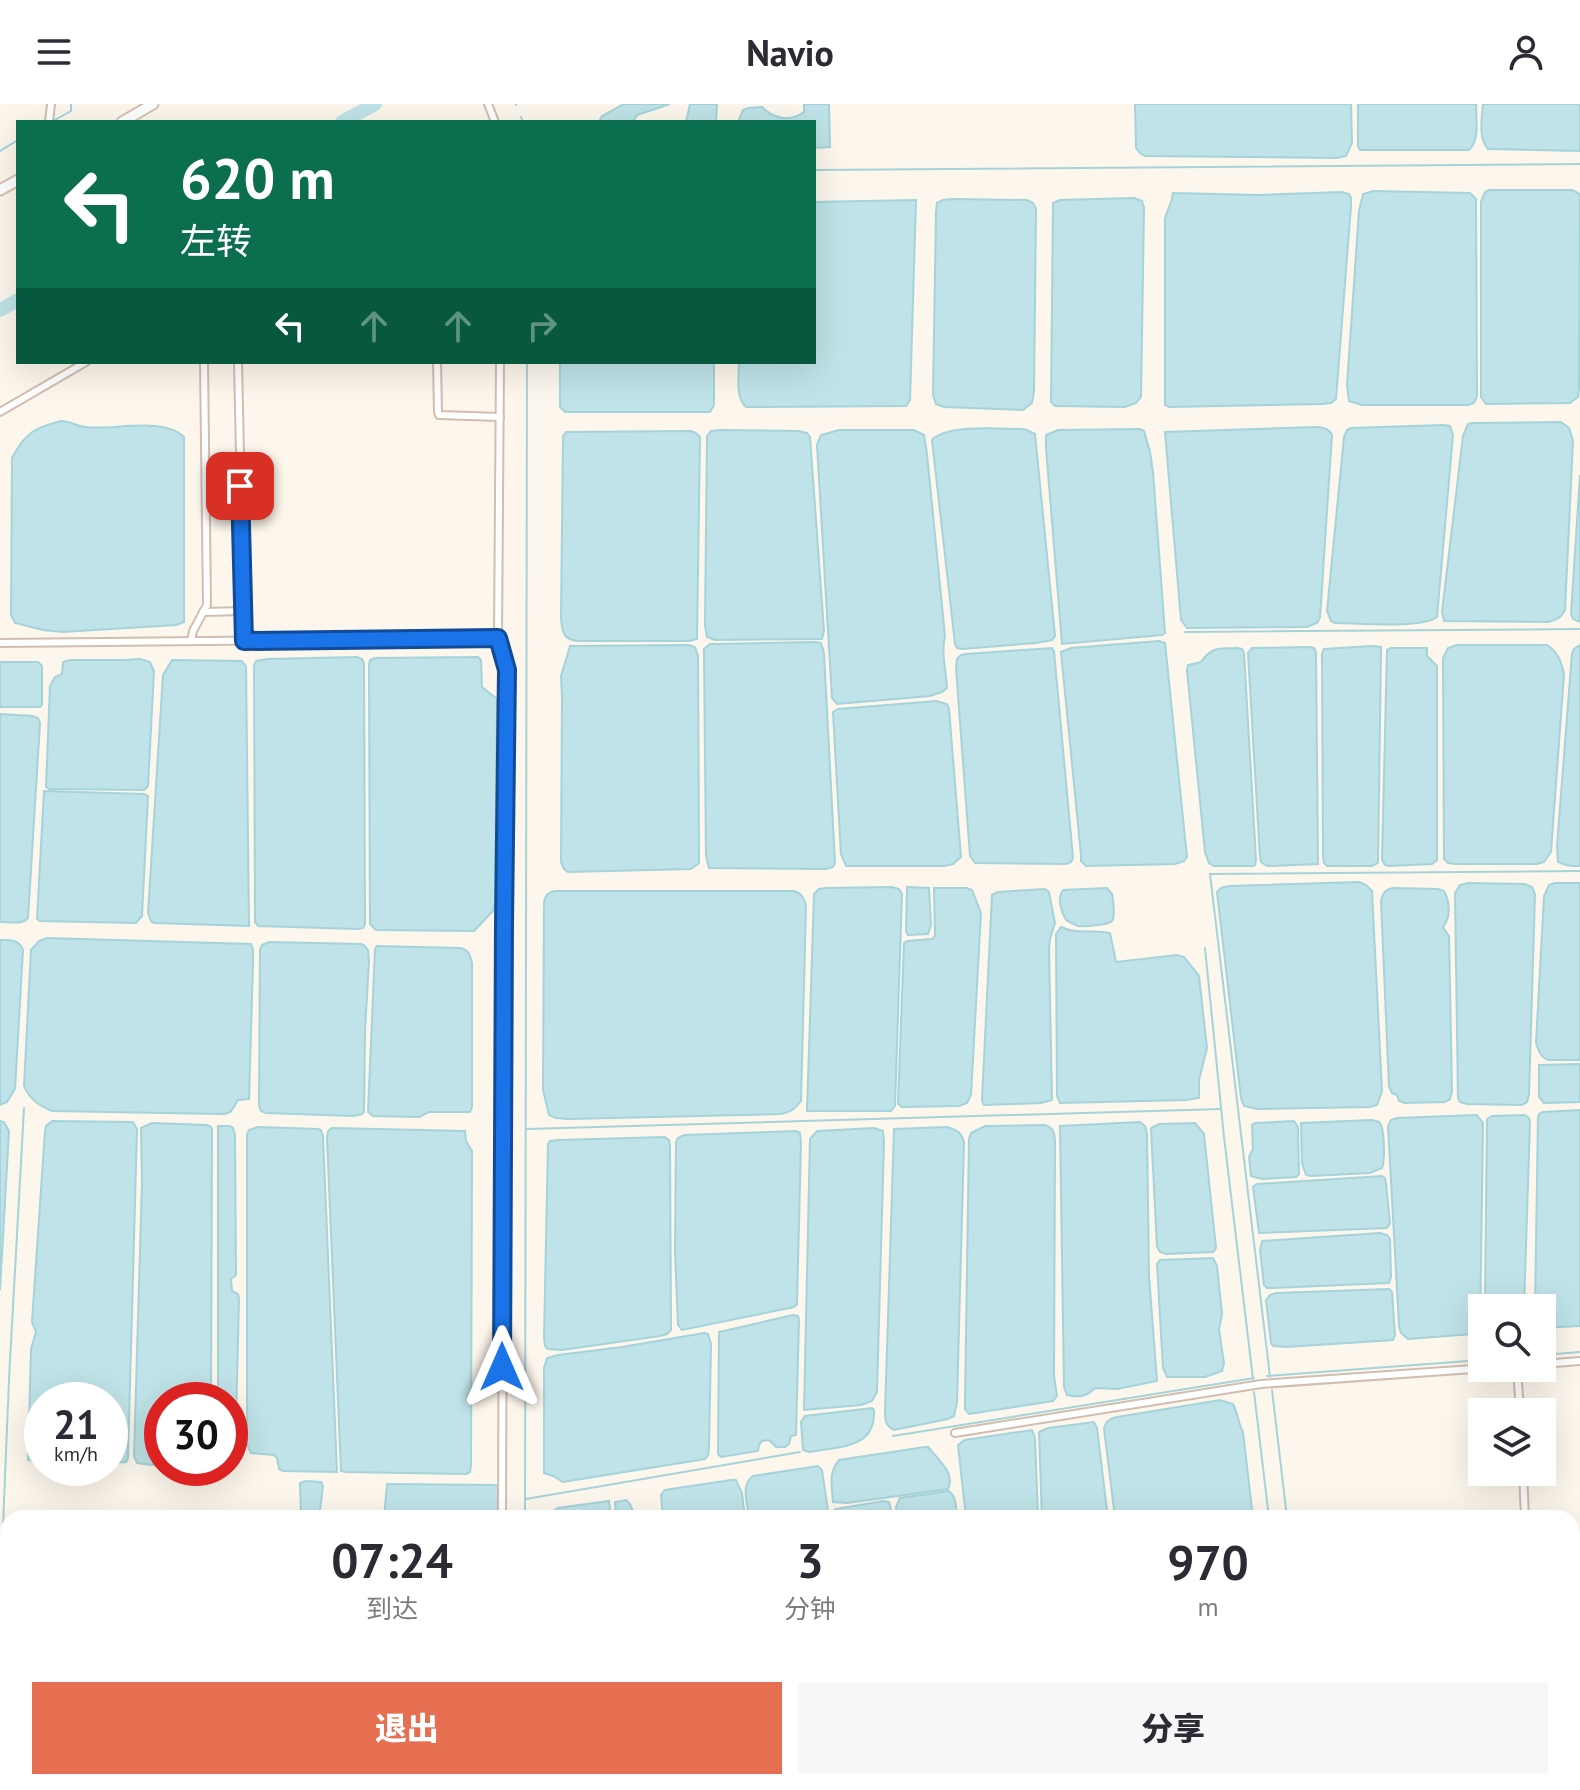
<!DOCTYPE html>
<html lang="zh">
<meta charset="utf-8">
<style>
body{margin:0;font-family:"PT Sans","Noto Sans SC",sans-serif;background:#f7f7f7;color:#2b2b33;height:100vh;display:flex;flex-direction:column;font-size:30px;white-space:nowrap}
*{box-sizing:border-box;margin:0}
p{font-size:26px;color:#7c7c81}
.icon{flex:none;width:44px;height:44px;fill:none;stroke:currentColor;stroke-width:2;stroke-linecap:round;stroke-linejoin:round}
.map{position:relative;flex:1;overflow:hidden}
.side{position:absolute;left:0px;top:1406px;width:1580px;height:280px;display:flex;flex-direction:column;background:#fff;border-radius:24px 24px 0 0;box-shadow:0 8px 32px #0002}
.side>*{flex:none}
.hud{position:absolute;left:16px;top:16px;width:800px;height:244px;border-radius:0px;box-shadow:0 8px 32px #0002;background:#0b6e4f;color:#fff;overflow:hidden}
.controls{position:absolute;left:1468px;top:1190px;display:grid;gap:16px}
.controls a{display:grid;place-items:center;width:88px;height:88px;border-radius:0px;background:#fff;box-shadow:0 8px 32px #0002;font-size:40px}
.speed{position:absolute;left:24px;top:1278px;display:flex;gap:16px;font-size:40px;font-weight:700;text-align:center}
.speed>*{display:grid;place-content:center;width:104px;height:104px;border-radius:50%;background:#fff;box-shadow:0 8px 32px #0002;line-height:1}
.speed small{font-size:20px;font-weight:400}
.speed .limit{border:12px solid #d22;background:#fff;color:#111}
.pin{position:absolute;display:grid;place-items:center;width:68px;height:68px;color:#fff;margin:-34px;border-radius:16px;box-shadow:0 4px 12px #0006}
.me{position:absolute;width:88px;margin:-44px;rotate:0deg;stroke-linejoin:round;filter:drop-shadow(0 0 6px #0008)}
.turn{display:flex;align-items:center;gap:28px;height:168px;padding:0 32px;font-size:36px}
.turn .icon{width:104px;height:104px;stroke-width:2.5}
.turn b{display:block;font-size:56px;line-height:68px}
.lanes{display:flex;align-items:center;height:76px;padding:0 32px;background:#0003;justify-content:center;gap:40px;direction:ltr}
.lanes .off{opacity:.35}
.eta{display:flex;justify-content:space-evenly;align-items:center;height:136px;text-align:center}
.eta b{font-size:48px;font-weight:800;line-height:56px}
.action{display:flex;gap:16px;margin-top:auto;padding:16px 32px}
.action a{flex:1;height:92px;border-radius:0px;background:#e76f51;color:#fff;font-size:32px;font-weight:800;line-height:92px;text-align:center}
.action a+a{background:#f7f7f7;color:#2b2b33}
header{display:flex;justify-content:space-between;align-items:center;height:104px;padding:0 32px;background:#fff;font-size:36px;font-weight:800}
.map>svg:first-child{display:block}
.water{fill:#bfe3e8;stroke:#a5d3da;stroke-width:2}
.lines{fill:none;stroke-linecap:round;stroke-linejoin:round}
.stream{stroke:#a5d3da;stroke-width:2}
.canal{stroke:#bfe3e8;stroke-width:8}
.river{stroke:#bfe3e8;stroke-width:14}
.minor-casing{stroke:#d1beb0;stroke-width:10}
.secondary-casing{stroke:#d6c0b0;stroke-width:13}
.minor{stroke:#fff;stroke-width:6}
.secondary{stroke:#fff;stroke-width:9}
.route-casing{stroke:#114b97;stroke-width:20}
.route{stroke:#1a73e8;stroke-width:14}
</style>
<header><svg class="icon" aria-label="menu" viewBox="0 0 24 24"><path d="M4 6h16M4 12h16M4 18h16"/></svg>Navio<svg class="icon" aria-label="person" viewBox="0 0 24 24"><circle cx="12" cy="8" r="4"/><path d="M4 21q1-7 8-7t8 7"/></svg></header>
<div class="map">
<svg width="1580" height="1686" viewBox="0 0 1580 1686">
<rect width="100%" height="100%" fill="#fdf6ec"/>
<g class="water">
<path d="M 624,0 L 670,0 L 637,11 L 634,16 L 635,18 L 599,18 L 602,12 Z"/>
<path d="M 690,0 L 717,0 L 716,18 L 686,18 Z"/>
<path d="M 804,0 L 829,0 L 830,43 L 814,44 L 814,18 L 738,18 L 743,6 L 749,4 L 762,3 C 773,15 790,18 804,8 Z"/>
<path d="M 1135,0 L 1351,0 L 1352,39 L 1346,52 L 1337,54 L 1145,52 L 1140,49 L 1136,44 Z"/>
<path d="M 1358,0 L 1476,0 C 1476,14 1480,36 1469,46 L 1360,46 L 1358,42 Z"/>
<path d="M 1483,0 L 1580,0 L 1580,47 L 1488,45 C 1478,34 1482,15 1483,0 Z"/>
<path d="M 1489,86 L 1572,86 L 1580,90 L 1579,285 L 1578,293 L 1570,299 L 1486,300 L 1481,293 L 1481,98 L 1485,88 Z"/>
<path d="M 1373,87 L 1470,89 L 1476,95 L 1477,292 L 1474,299 L 1468,301 L 1362,301 L 1349,297 L 1347,281 L 1359,107 L 1363,90 Z"/>
<path d="M 1342,88 L 1349,90 L 1351,94 L 1351,102 L 1336,295 L 1331,299 L 1322,300 L 1169,303 L 1165,301 L 1165,115 C 1167,104 1172,101 1173,89 L 1258,91 Z"/>
<path d="M 1134,94 L 1142,97 L 1144,104 L 1141,293 L 1136,299 L 1125,303 L 1055,302 L 1051,298 L 1053,99 L 1060,96 Z"/>
<path d="M 952,95 L 1027,96 L 1033,99 L 1036,105 L 1034,287 L 1032,299 L 1023,306 L 944,303 L 936,300 L 933,291 L 936,108 L 937,99 L 943,96 Z"/>
<path d="M 916,96 L 910,296 L 906,302 L 746,303 C 735,293 739,272 739,258 L 814,258 L 814,98 Z"/>
<path d="M 560,258 L 714,258 L 714,301 L 710,308 L 565,308 L 560,303 Z"/>
<path d="M 61,317 C 70,317 76,322 85,323 C 112,327 163,312 184,333 L 184,518 L 176,521 L 62,528 L 43,526 L 15,519 L 11,511 L 12,354 C 25,329 34,324 61,317 Z"/>
<path d="M 1561,318 L 1569,324 L 1573,337 L 1565,506 C 1561,514 1557,516 1548,518 L 1444,517 L 1442,508 L 1463,332 L 1468,320 L 1473,319 Z"/>
<path d="M 1444,321 L 1450,322 L 1453,331 L 1437,513 C 1422,525 1357,519 1335,519 L 1331,517 L 1327,507 L 1344,333 L 1347,326 L 1351,324 Z"/>
<path d="M 1317,323 C 1324,324 1329,324 1332,331 L 1320,514 L 1317,519 L 1307,523 L 1187,524 L 1181,516 L 1165,328 Z"/>
<path d="M 1021,325 L 1027,326 L 1035,330 L 1055,532 L 1052,536 L 1036,539 L 962,545 L 957,544 L 955,540 L 932,336 C 947,320 999,325 1021,325 Z"/>
<path d="M 1140,325 L 1144,327 L 1150,348 L 1153,368 L 1165,529 L 1162,531 L 1062,540 L 1046,344 L 1046,331 L 1058,326 Z"/>
<path d="M 720,326 L 798,327 L 807,329 L 810,333 L 824,527 L 822,535 L 715,536 L 707,533 L 705,521 L 707,332 L 711,327 Z"/>
<path d="M 839,326 L 914,326 L 924,331 L 927,350 L 945,532 C 941,549 946,566 947,584 L 942,588 L 930,592 L 837,600 L 832,594 L 817,341 L 821,331 Z"/>
<path d="M 691,327 L 696,329 L 700,333 L 697,535 L 690,537 L 579,537 C 563,536 562,528 561,514 L 563,332 L 566,328 Z"/>
<path d="M 1580,371 L 1580,518 L 1573,515 L 1571,510 Z"/>
<path d="M 1159,537 L 1165,539 L 1187,753 L 1184,757 L 1175,760 L 1086,762 L 1081,757 L 1081,751 L 1061,548 L 1071,544 Z"/>
<path d="M 816,538 L 821,539 L 824,549 L 835,759 L 833,763 L 826,765 L 709,764 L 706,752 L 704,545 L 710,540 L 715,540 Z"/>
<path d="M 688,541 L 695,543 L 698,552 L 699,759 L 691,765 L 568,768 L 564,765 L 561,758 L 562,593 L 561,572 L 570,542 Z"/>
<path d="M 1457,541 L 1547,541 C 1557,547 1562,559 1564,570 L 1551,748 L 1544,758 L 1537,760 L 1455,760 L 1448,759 L 1444,755 L 1443,554 L 1448,544 Z"/>
<path d="M 1580,541 L 1580,762 C 1572,762 1565,762 1558,758 L 1557,742 L 1572,549 L 1574,545 Z"/>
<path d="M 1371,542 L 1381,543 L 1381,547 L 1378,759 L 1372,762 L 1327,762 L 1324,759 L 1323,752 L 1322,550 L 1324,545 Z"/>
<path d="M 1309,543 L 1314,544 L 1316,548 L 1318,760 L 1267,762 L 1261,758 L 1260,753 L 1248,549 L 1252,544 Z"/>
<path d="M 1052,544 L 1054,547 L 1073,754 L 1071,758 L 1066,760 L 975,759 L 970,752 L 956,564 L 957,555 L 961,551 L 966,550 Z"/>
<path d="M 1237,544 L 1242,545 L 1244,549 L 1256,756 L 1255,761 L 1253,762 L 1214,762 L 1209,759 L 1205,748 L 1187,566 L 1188,561 L 1201,558 C 1212,542 1219,545 1237,544 Z"/>
<path d="M 1391,544 L 1427,544 L 1427,552 L 1437,562 L 1437,756 L 1432,760 L 1389,762 L 1385,761 L 1382,756 L 1387,546 Z"/>
<path d="M 357,553 L 362,555 L 364,559 L 365,820 L 363,824 L 357,825 L 258,822 L 255,818 L 255,810 L 254,562 L 256,557 L 268,555 Z"/>
<path d="M 478,553 L 481,556 L 482,583 L 497,595 L 495,799 L 493,807 L 474,827 L 376,826 L 370,820 L 369,561 L 370,556 L 375,554 Z"/>
<path d="M 140,555 L 150,558 L 154,567 L 148,682 L 144,686 L 49,685 L 46,683 L 50,582 L 55,573 L 62,570 L 63,558 L 70,556 L 125,556 Z"/>
<path d="M 172,556 L 242,557 L 246,563 L 249,822 L 154,819 L 151,817 L 148,809 L 163,571 Z"/>
<path d="M 0,558 L 38,558 L 42,562 L 42,601 L 40,603 L 0,603 Z"/>
<path d="M 936,597 L 947,600 L 949,605 L 961,753 L 953,760 L 944,762 L 846,762 L 841,750 L 833,608 L 838,605 Z"/>
<path d="M 0,610 L 33,612 L 38,614 L 40,619 L 28,814 C 22,821 9,818 0,818 Z"/>
<path d="M 44,687 L 144,690 L 148,692 L 142,812 L 136,819 L 40,817 L 37,815 Z"/>
<path d="M 1359,778 L 1366,781 L 1372,787 L 1382,987 L 1377,1001 L 1370,1003 L 1257,1005 L 1244,1002 L 1241,994 L 1217,788 L 1221,784 L 1229,782 Z"/>
<path d="M 1468,779 L 1525,780 L 1532,783 L 1535,790 L 1529,990 L 1527,998 L 1522,1001 L 1467,1000 L 1460,998 L 1458,994 L 1455,789 L 1460,781 Z"/>
<path d="M 1555,779 L 1580,779 L 1580,956 L 1548,956 C 1540,953 1539,947 1536,939 L 1544,792 L 1549,781 Z"/>
<path d="M 892,783 L 899,785 L 902,790 L 895,1002 L 891,1007 L 807,1007 L 814,790 L 819,785 L 826,784 Z"/>
<path d="M 907,783 L 929,784 L 931,821 L 928,830 L 908,831 L 906,827 Z"/>
<path d="M 934,784 L 967,784 L 972,786 L 981,809 L 971,991 L 967,999 L 959,1002 L 902,1003 L 898,1000 L 904,839 L 907,837 L 932,835 L 935,832 Z"/>
<path d="M 1107,784 L 1112,790 C 1113,797 1116,811 1112,817 C 1108,821 1084,823 1078,822 C 1074,821 1070,818 1066,816 C 1061,808 1057,794 1063,786 Z"/>
<path d="M 1394,784 L 1438,785 L 1444,787 C 1450,798 1451,813 1443,823 L 1449,832 L 1452,988 L 1450,995 L 1445,998 L 1405,999 L 1399,997 L 1397,991 L 1392,989 L 1389,983 L 1381,797 C 1383,788 1386,785 1394,784 Z"/>
<path d="M 1045,785 L 1049,788 L 1055,819 L 1050,835 L 1049,845 L 1052,996 L 1041,999 L 984,1001 L 982,996 L 992,791 L 998,788 Z"/>
<path d="M 555,787 L 793,787 C 802,789 803,793 806,801 L 801,997 C 795,1005 791,1008 781,1010 L 568,1015 L 556,1014 L 549,1011 L 543,986 L 544,798 C 545,791 548,788 555,787 Z"/>
<path d="M 1061,823 C 1078,831 1094,825 1110,829 L 1116,858 L 1177,851 L 1184,853 L 1199,872 L 1207,944 L 1199,976 L 1199,994 L 1186,996 L 1060,999 L 1057,992 L 1056,830 Z"/>
<path d="M 47,834 L 251,840 L 253,846 L 253,859 L 249,995 L 238,996 C 232,1005 233,1010 221,1010 L 52,1007 C 39,1002 29,995 24,982 L 31,846 L 39,837 Z"/>
<path d="M 0,836 C 10,836 19,835 23,846 L 15,985 L 7,998 L 0,1001 Z"/>
<path d="M 269,838 L 361,840 L 364,841 L 368,846 L 369,857 L 365,926 L 364,1008 L 362,1010 L 353,1012 L 266,1009 L 261,1007 L 259,1001 L 260,846 L 262,841 Z"/>
<path d="M 377,842 L 460,844 C 469,846 470,851 472,859 L 472,1003 L 470,1008 L 429,1008 L 419,1013 L 373,1012 L 368,1008 L 375,845 Z"/>
<path d="M 1580,960 L 1580,998 L 1544,999 L 1539,993 L 1539,961 Z"/>
<path d="M 1580,1006 L 1580,1222 L 1542,1224 L 1542,1204 L 1535,1204 L 1538,1014 L 1539,1010 L 1543,1008 Z"/>
<path d="M 1477,1011 L 1483,1019 L 1480,1223 L 1479,1228 L 1473,1230 L 1408,1235 L 1401,1229 L 1399,1222 L 1388,1022 L 1391,1016 L 1397,1014 Z"/>
<path d="M 1525,1011 L 1529,1014 L 1530,1018 L 1524,1204 L 1485,1204 L 1487,1015 L 1492,1012 Z"/>
<path d="M 1372,1016 C 1374,1017 1377,1017 1379,1018 C 1385,1024 1385,1057 1382,1064 L 1370,1069 L 1311,1072 L 1306,1071 L 1302,1059 L 1301,1019 Z"/>
<path d="M 0,1017 L 4,1018 L 9,1027 L 0,1186 Z"/>
<path d="M 52,1017 L 133,1018 L 137,1025 L 128,1354 L 126,1358 L 110,1359 L 110,1296 L 42,1296 L 42,1357 L 28,1356 L 31,1245 L 36,1228 L 32,1218 L 45,1027 L 46,1022 Z"/>
<path d="M 1294,1017 L 1298,1023 L 1299,1070 L 1296,1073 L 1262,1075 L 1251,1072 L 1249,1053 L 1253,1045 L 1252,1021 L 1255,1019 Z"/>
<path d="M 1140,1018 L 1145,1022 L 1147,1030 L 1149,1172 L 1157,1277 L 1117,1285 L 1095,1284 C 1087,1293 1078,1294 1067,1291 L 1064,1283 L 1060,1022 Z"/>
<path d="M 152,1019 L 207,1021 L 211,1023 L 212,1026 L 211,1296 L 162,1296 L 162,1362 L 137,1359 L 134,1352 L 142,1079 L 141,1024 Z"/>
<path d="M 1195,1019 L 1204,1030 L 1216,1144 L 1213,1148 L 1166,1150 L 1160,1148 L 1157,1143 L 1151,1024 L 1159,1020 Z"/>
<path d="M 1045,1021 C 1053,1024 1054,1027 1055,1036 L 1054,1272 L 1057,1292 L 1053,1297 L 969,1310 L 965,1305 L 965,1297 L 969,1035 L 971,1029 L 985,1022 Z"/>
<path d="M 218,1022 L 230,1022 L 233,1024 L 235,1031 L 236,1171 L 231,1175 L 232,1187 L 238,1190 L 239,1195 L 235,1357 L 230,1361 L 230,1296 L 218,1296 Z"/>
<path d="M 258,1023 L 318,1025 L 321,1026 L 323,1032 L 337,1368 L 283,1367 L 279,1365 L 277,1354 L 274,1351 L 251,1349 L 247,1341 L 247,1030 L 249,1026 Z"/>
<path d="M 947,1023 C 957,1026 961,1028 964,1038 L 957,1298 L 954,1312 L 948,1315 L 894,1326 C 886,1322 885,1317 885,1308 L 894,1025 Z"/>
<path d="M 332,1024 L 465,1027 L 466,1037 L 472,1047 L 471,1360 L 470,1368 L 466,1370 L 346,1368 L 341,1367 L 327,1034 L 328,1027 Z"/>
<path d="M 874,1024 L 883,1027 L 884,1037 L 877,1288 L 872,1297 L 861,1301 L 804,1306 L 810,1035 L 817,1027 Z"/>
<path d="M 796,1027 L 800,1029 L 801,1038 L 797,1200 L 794,1203 L 682,1226 L 678,1221 L 675,1148 L 676,1038 L 678,1034 L 684,1031 Z"/>
<path d="M 665,1033 L 669,1036 L 670,1042 L 671,1226 L 667,1230 L 660,1232 L 562,1246 L 548,1245 L 545,1242 L 544,1234 L 548,1040 L 550,1037 L 559,1036 Z"/>
<path d="M 1382,1072 L 1385,1074 L 1386,1079 L 1390,1119 L 1387,1124 L 1259,1129 L 1253,1083 L 1257,1080 Z"/>
<path d="M 1380,1129 L 1387,1131 L 1390,1135 L 1391,1173 L 1389,1179 L 1273,1184 L 1267,1184 L 1264,1181 L 1260,1146 L 1262,1137 Z"/>
<path d="M 1213,1154 L 1217,1162 L 1222,1210 L 1219,1226 L 1224,1259 L 1222,1267 L 1205,1273 L 1167,1273 L 1163,1264 L 1157,1160 L 1160,1156 Z"/>
<path d="M 1389,1185 L 1392,1188 L 1395,1231 L 1393,1236 L 1286,1243 L 1273,1242 L 1271,1239 L 1266,1196 L 1270,1191 L 1276,1189 Z"/>
<path d="M 793,1211 L 798,1212 L 799,1216 L 796,1331 L 791,1332 L 789,1340 L 785,1343 L 776,1343 L 769,1336 L 762,1337 L 759,1341 L 758,1347 L 721,1353 L 718,1350 L 719,1228 Z"/>
<path d="M 704,1229 L 708,1230 L 711,1240 L 709,1344 L 708,1351 L 705,1355 L 563,1378 L 553,1372 L 544,1369 L 544,1264 L 547,1254 L 558,1251 L 622,1243 Z"/>
<path d="M 1220,1296 L 1233,1300 C 1238,1309 1238,1319 1243,1328 L 1253,1414 L 1115,1414 L 1104,1324 C 1106,1317 1110,1314 1117,1313 Z"/>
<path d="M 872,1304 L 874,1306 C 876,1345 840,1342 810,1348 L 803,1346 L 801,1318 L 805,1312 Z"/>
<path d="M 1094,1318 L 1097,1324 L 1108,1414 L 1042,1414 L 1039,1328 L 1048,1324 Z"/>
<path d="M 1032,1326 L 1035,1334 L 1038,1414 L 966,1414 L 958,1341 L 965,1336 Z"/>
<path d="M 925,1343 L 928,1343 C 938,1355 956,1370 948,1385 L 847,1399 L 833,1398 C 832,1382 828,1369 839,1356 Z"/>
<path d="M 818,1362 L 822,1366 L 829,1414 L 749,1414 C 748,1400 740,1381 753,1372 Z"/>
<path d="M 731,1376 L 736,1376 L 742,1389 L 745,1414 L 663,1414 L 661,1391 L 665,1386 Z"/>
<path d="M 306,1377 L 321,1378 L 323,1382 L 319,1414 L 301,1414 L 300,1379 Z"/>
<path d="M 387,1380 L 494,1381 L 498,1382 L 498,1414 L 384,1414 Z"/>
<path d="M 949,1387 C 957,1393 956,1405 957,1414 L 898,1414 L 896,1403 L 900,1394 Z"/>
<path d="M 626,1396 L 630,1400 L 636,1414 L 616,1414 L 615,1398 Z"/>
<path d="M 609,1397 L 611,1414 L 543,1414 L 558,1404 Z"/>
<path d="M 883,1397 L 889,1398 L 893,1414 L 834,1414 L 835,1405 Z"/>
</g>
<g class="lines">
<g class="stream">
<path d="M 516,0 L 516,1"/>
<path d="M 521,13 L 523,18"/>
<path d="M 53,17 L 71,7 L 71,0"/>
<path d="M 0,47 L 18,36"/>
<path d="M 814,66 L 1580,60"/>
<path d="M 1185,528 L 1580,525"/>
<path d="M 1205,844 L 1224,1033 L 1253,1275"/>
<path d="M 527,1025 L 1221,1005"/>
<path d="M 1542,1251 L 1580,1248"/>
<path d="M 1267,1272 L 1482,1256"/>
<path d="M 1270,1273 L 1210,770 L 1580,767"/>
<path d="M 1272,1286 L 1287,1414"/>
<path d="M 1254,1288 L 1269,1414"/>
<path d="M 893,1332 L 1254,1274"/>
<path d="M 526,1395 L 800,1348"/>
<path d="M 525,1414 L 527,258"/>
<path d="M 0,1496 L 9,1275 L 24,1004"/>
<path d="M 524,1686 L 524,1678"/>
</g>
<g class="canal">
<path d="M 1572,1630 L 1580,1629"/>
<path d="M 1010,1686 L 1090,1678"/>
</g>
<g class="river">
<path d="M 342,18 L 375,0"/>
<path d="M 0,206 L 18,196"/>
</g>
<defs>
<g id="minor">
<path d="M 488,0 L 495,18"/>
<path d="M 49,18 L 51,0"/>
<path d="M 238,258 L 244,537"/>
<path d="M 437,258 L 438,308 L 439,311 L 500,313"/>
<path d="M 500,258 L 498,534 L 507,566 L 504,819 L 502,1414"/>
<path d="M 0,308 L 86,258"/>
<path d="M 203,508 L 243,507"/>
<path d="M 191,537 L 193,527 L 207,501 L 204,258"/>
<path d="M 0,539 L 498,534"/>
<path d="M 1542,1260 L 1580,1257"/>
<path d="M 1517,1264 L 1520,1308"/>
<path d="M 955,1329 L 1261,1280 L 1487,1264"/>
<path d="M 1523,1368 L 1525,1414"/>
<path d="M 1572,1457 L 1580,1457"/>
<path d="M 1572,1602 L 1580,1601"/>
<path d="M 500,1686 L 500,1678"/>
<path d="M 726,1686 L 803,1678"/>
</g>
<g id="secondary">
<path d="M 122,18 L 153,0"/>
<path d="M 0,86 L 18,76"/>
</g>
</defs>
<use href="#minor" class="minor-casing"/>
<use href="#secondary" class="secondary-casing"/>
<use href="#minor" class="minor"/>
<use href="#secondary" class="secondary"/>
</g>
<g class="lines">
<defs>
<path id="route" d="M 240,382 L 244,537 L 498,534 L 507,566 L 504,819 L 502,1263"/>
</defs>
<use href="#route" class="route-casing"/>
<use href="#route" class="route"/>
</g>
</svg>
<div class="controls">
<a><svg class="icon" aria-label="search" viewBox="0 0 24 24"><circle cx="10" cy="10" r="6"/><path d="M15 15l6 6"/></svg></a>
<a><svg class="icon" aria-label="layers" viewBox="0 0 24 24"><path d="M12 4l9 5-9 5-9-5zM3 14l9 5 9-5"/></svg></a>
</div>
<div class="speed"><div>21<small>km/h</small></div><div class="limit">30</div></div>
<div class="pin" style="left:240px;top:382px;background:#d93025"><svg class="icon" aria-label="arrive" viewBox="0 0 24 24"><path d="M6 21V4h12l-3 4 3 4H6"/></svg></div>
<svg class="me" style="left:502px;top:1263px" viewBox="-20 -20 40 40"><path d="M0-17L14 15 0 8-14 15z" fill="#1a73e8" stroke="#fff" stroke-width="4"/></svg>
<div class="hud">
<div class="turn"><svg class="icon" aria-label="left" viewBox="0 0 24 24"><path d="M17 20v-9H6M10 6l-5 5 5 5"/></svg><div><b>620 m</b>左转</div></div>
<div class="lanes"><svg class="icon" aria-label="left" viewBox="0 0 24 24"><path d="M17 20v-9H6M10 6l-5 5 5 5"/></svg><svg class="icon off" aria-label="ahead" viewBox="0 0 24 24"><path d="M12 20V5M6 11l6-6 6 6"/></svg><svg class="icon off" aria-label="ahead" viewBox="0 0 24 24"><path d="M12 20V5M6 11l6-6 6 6"/></svg><svg class="icon off" aria-label="right" viewBox="0 0 24 24"><path d="M7 20v-9h11M14 6l5 5-5 5"/></svg></div>
</div>
<section class="side">
<div class="eta">
<div><b>07:24</b><p>到达</p></div>
<div><b>3</b><p>分钟</p></div>
<div><b>970</b><p>m</p></div>
</div>
<div class="action"><a>退出</a><a>分享</a></div>
</section>
</div>
